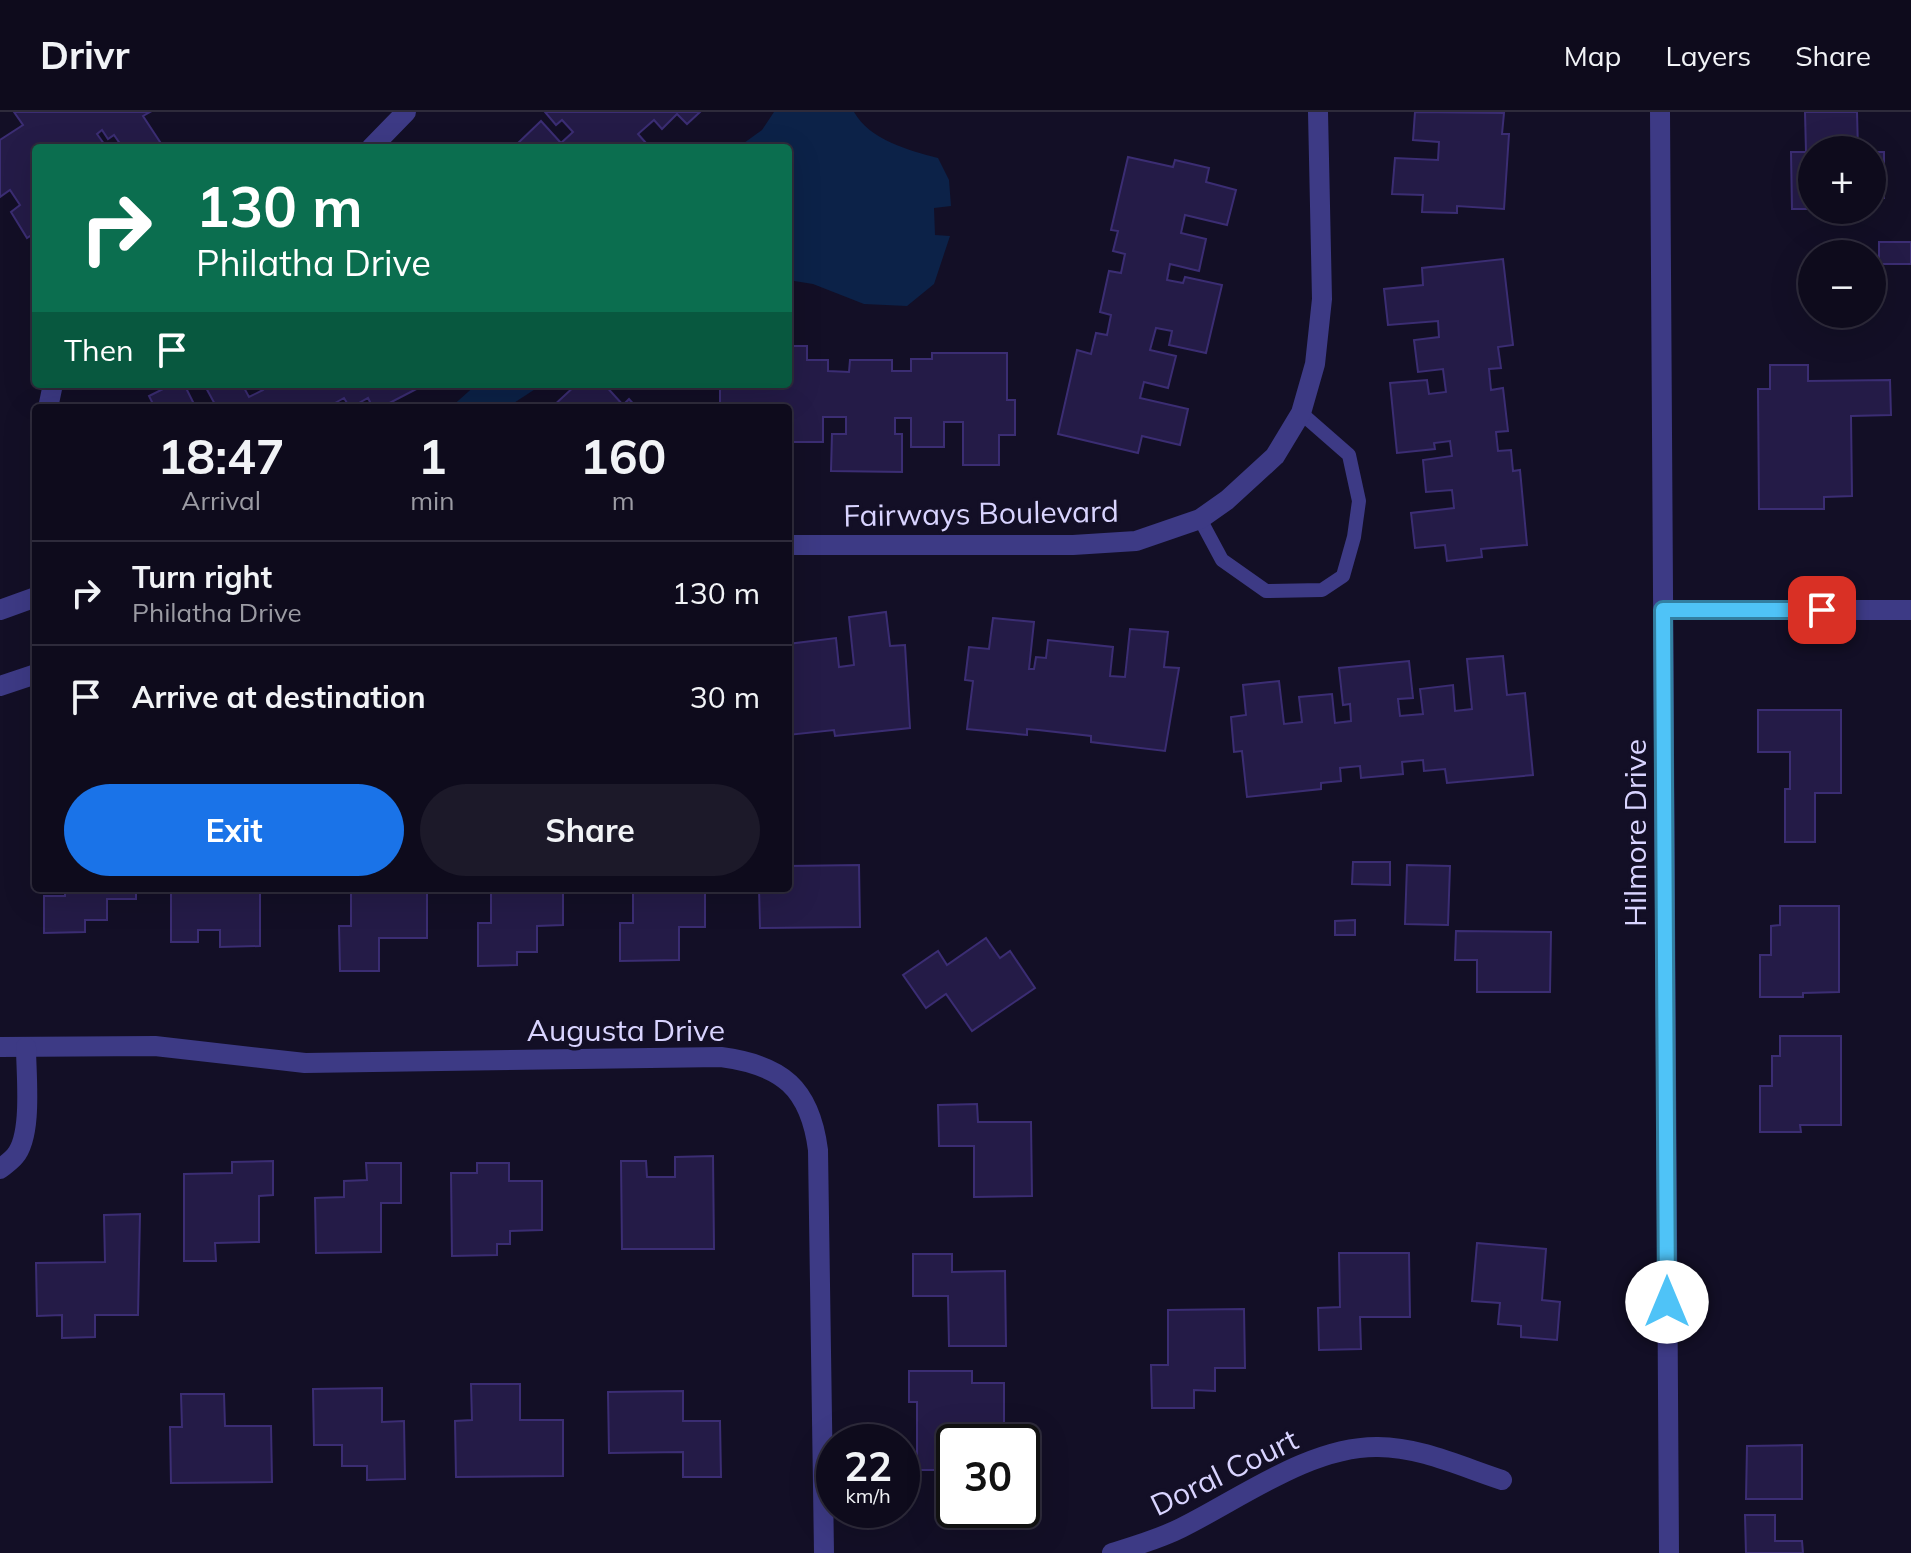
<!DOCTYPE html>
<meta charset="utf-8">
<style>
body{margin:0;font-family:Mulish,sans-serif;background:#1c1929;color:#f1f3f6;height:100vh;display:flex;flex-direction:column;font-size:30px;white-space:nowrap}
*{box-sizing:border-box;margin:0}
p{font-size:26px;color:#9b9ba3}
.icon{flex:none;width:44px;height:44px;fill:none;stroke:currentColor;stroke-width:2;stroke-linecap:round;stroke-linejoin:round}
.map{position:relative;flex:1;overflow:hidden}
.panel{position:absolute;left:32px;top:292px;width:760px;height:488px;display:flex;flex-direction:column;background:#0e0b1c;border-radius:8px;box-shadow:0 8px 32px #0002,0 0 0 2px #2e2b3b}
.panel>*{flex:none}
.top-card{position:absolute;left:32px;top:32px;width:760px;height:244px;border-radius:8px;box-shadow:0 8px 32px #0002,0 0 0 2px #2e2b3b;background:#0b6e4f;color:#fff;overflow:hidden}
.buttons{position:absolute;left:1798px;top:24px;display:grid;gap:16px}
.buttons a{display:grid;place-items:center;width:88px;height:88px;border-radius:50%;background:#0e0b1c;box-shadow:0 8px 32px #0002,0 0 0 2px #2e2b3b;font-size:40px}
.speed{position:absolute;left:816px;top:1312px;display:flex;gap:16px;font-size:40px;font-weight:700;text-align:center}
.speed>*{display:grid;place-content:center;width:104px;height:104px;border-radius:50%;background:#0e0b1c;box-shadow:0 8px 32px #0002,0 0 0 2px #2e2b3b;line-height:1}
.speed small{font-size:20px;font-weight:400}
.speed .limit{border:4px solid #111;border-radius:12px;background:#fff;color:#111}
.pin{position:absolute;display:grid;place-items:center;width:68px;height:68px;color:#fff;margin:-34px;border-radius:16px;box-shadow:0 4px 12px #0006}
.me{position:absolute;width:88px;margin:-44px;rotate:0deg;stroke-linejoin:round;filter:drop-shadow(0 0 6px #0008)}
.turn{display:flex;align-items:center;gap:28px;height:168px;padding:0 32px;font-size:36px}
.turn .icon{width:104px;height:104px;stroke-width:2.5}
.turn b{display:block;font-size:56px;line-height:68px}
.then{display:flex;align-items:center;height:76px;padding:0 32px;background:#0003;gap:16px;font-size:30px}
.eta{display:flex;justify-content:space-evenly;align-items:center;height:136px;text-align:center}
.eta b{font-size:48px;font-weight:700;line-height:56px}
.button{display:flex;gap:16px;margin-top:auto;padding:16px 32px}
.button a{flex:1;height:92px;border-radius:48px;background:#1a73e8;color:#fff;font-size:32px;font-weight:700;line-height:92px;text-align:center}
.button a+a{background:#1c1929;color:#f1f3f6}
ul{padding:0;list-style:none}
li{display:flex;align-items:center;gap:24px;height:104px;padding:0 32px;border-top:2px solid #2e2b3b}
li div{flex:1}
li b{display:block;font-size:30px}
li em{font-style:normal}
header{display:flex;align-items:center;gap:48px;box-sizing:border-box;height:112px;padding:0 40px;background:#0e0b1c;border-bottom:2px solid #2e2b3b}
header strong{font-size:38px}
nav{display:flex;gap:44px;margin-inline-start:auto;font-size:28px}
.map>svg:first-child{display:block}
.water{fill:#0c2248}
.building{fill:#241b47;stroke:#3b2d73;stroke-width:2}
.lines{fill:none;stroke-linecap:round;stroke-linejoin:round}
.lane{stroke:#3d3a85;stroke-width:14}
.street{stroke:#3d3a85;stroke-width:20}
.route-casing{stroke:#337fa1;stroke-width:20}
.route{stroke:#4fc3f7;stroke-width:14}
.labels{text-anchor:middle;dominant-baseline:central;stroke-width:7;stroke-linejoin:round;paint-order:stroke}
.street-label{font-size:30px;fill:#d9d4ff;stroke:#130f26}
</style>
<header>
<strong>Drivr</strong>
<nav><a>Map</a><a>Layers</a><a>Share</a></nav>
</header>
<div class="map">
<svg width="1911" height="1441" viewBox="0 0 1911 1441">
<rect width="100%" height="100%" fill="#130f26"/>
<g class="water">
<path d="M 774,0 L 854,0 C 870,28 908,38 938,46 L 949,68 L 951,94 L 934,96 L 935,123 L 950,124 L 934,172 L 907,194 L 864,192 L 813,172 L 788,168 L 788,36 L 737,36 L 762,18 Z"/>
<path d="M 477,272 L 543,272 L 506,296 L 450,296 Z"/>
</g>
<g class="building">
<path d="M 14,0 L 150,0 L 143,4 L 164,36 L 123,36 L 114,23 L 108,27 L 102,18 L 97,22 L 107,36 L 36,36 L 36,120 L 27,126 L 11,100 L 20,93 L 10,78 L 0,85 L 0,28 L 23,13 Z"/>
<path d="M 545,0 L 700,0 L 687,12 L 677,2 L 662,17 L 654,8 L 638,22 L 646,31 L 641,36 L 521,36 L 517,32 L 541,9 L 561,31 L 573,20 L 562,8 L 556,13 Z"/>
<path d="M 1415,0 L 1504,1 L 1502,22 L 1509,22 L 1504,97 L 1457,94 L 1457,101 L 1422,100 L 1423,83 L 1392,82 L 1395,46 L 1438,48 L 1439,30 L 1413,28 Z"/>
<path d="M 1805,0 L 1857,0 L 1858,38 L 1812,38 L 1812,97 L 1792,97 L 1791,40 L 1806,40 Z"/>
<rect x="1872" y="40" width="12" height="46"/>
<path d="M 1128,45 L 1173,55 L 1175,48 L 1209,56 L 1206,70 L 1236,78 L 1227,113 L 1185,103 L 1181,121 L 1206,127 L 1199,159 L 1170,152 L 1167,168 L 1183,171 L 1185,165 L 1222,173 L 1206,241 L 1169,233 L 1172,219 L 1156,216 L 1150,238 L 1176,244 L 1168,276 L 1144,270 L 1140,286 L 1188,297 L 1180,333 L 1142,324 L 1138,341 L 1058,322 L 1077,238 L 1091,242 L 1096,221 L 1107,223 L 1111,203 L 1100,200 L 1109,159 L 1121,161 L 1125,142 L 1113,139 L 1118,119 L 1111,118 Z"/>
<rect x="1879" y="130" width="32" height="22"/>
<path d="M 1503,147 L 1513,233 L 1498,235 L 1501,256 L 1489,257 L 1491,278 L 1503,276 L 1508,319 L 1496,320 L 1498,339 L 1511,338 L 1513,359 L 1520,358 L 1527,433 L 1481,437 L 1482,445 L 1447,449 L 1445,433 L 1415,436 L 1411,401 L 1454,396 L 1452,378 L 1426,380 L 1423,348 L 1452,344 L 1450,329 L 1434,331 L 1435,337 L 1397,341 L 1390,271 L 1427,268 L 1429,282 L 1446,280 L 1443,257 L 1418,260 L 1414,228 L 1439,225 L 1438,209 L 1388,213 L 1384,177 L 1423,173 L 1422,156 Z"/>
<path d="M 788,234 L 807,234 L 807,248 L 828,248 L 828,259 L 849,260 L 850,248 L 892,248 L 892,259 L 911,259 L 911,247 L 932,247 L 932,241 L 1007,241 L 1007,288 L 1015,288 L 1015,323 L 999,323 L 999,353 L 963,353 L 963,310 L 944,310 L 944,335 L 911,335 L 911,306 L 895,306 L 895,322 L 902,322 L 902,360 L 831,359 L 832,322 L 846,322 L 846,305 L 823,305 L 823,330 L 790,330 L 788,296 L 720,296 L 720,272 L 788,272 Z"/>
<path d="M 1770,253 L 1808,253 L 1808,269 L 1890,268 L 1891,303 L 1851,304 L 1852,384 L 1824,385 L 1824,397 L 1759,397 L 1758,277 L 1770,277 Z"/>
<path d="M 173,272 L 184,272 L 196,296 L 155,296 L 149,284 Z"/>
<path d="M 210,272 L 242,272 L 249,285 L 263,278 L 260,272 L 426,272 L 380,296 L 373,296 L 368,286 L 350,296 L 344,286 L 326,296 L 217,296 L 205,274 Z"/>
<path d="M 577,272 L 604,272 L 623,293 L 629,287 L 637,296 L 551,296 Z"/>
<path d="M 886,500 L 890,534 L 905,533 L 910,616 L 835,624 L 834,618 L 788,623 L 788,532 L 836,526 L 839,555 L 854,553 L 849,505 Z"/>
<path d="M 993,506 L 1034,510 L 1029,557 L 1034,557 L 1036,545 L 1046,546 L 1048,528 L 1113,535 L 1110,564 L 1125,565 L 1130,517 L 1168,520 L 1164,555 L 1179,556 L 1165,639 L 1091,630 L 1091,624 L 1038,618 L 1027,617 L 1027,623 L 967,617 L 973,569 L 965,568 L 969,535 L 989,537 Z"/>
<path d="M 1503,544 L 1507,583 L 1525,581 L 1533,663 L 1447,671 L 1445,657 L 1424,659 L 1423,648 L 1402,650 L 1403,662 L 1361,666 L 1360,654 L 1340,656 L 1341,669 L 1321,671 L 1321,677 L 1247,685 L 1242,639 L 1234,640 L 1231,605 L 1246,603 L 1243,573 L 1279,569 L 1284,612 L 1302,610 L 1299,585 L 1332,582 L 1335,611 L 1351,609 L 1350,592 L 1343,593 L 1339,556 L 1409,549 L 1413,586 L 1398,587 L 1400,604 L 1423,602 L 1420,577 L 1453,573 L 1455,599 L 1472,597 L 1467,547 Z"/>
<path d="M 1758,598 L 1841,598 L 1841,681 L 1815,681 L 1815,730 L 1785,730 L 1785,677 L 1790,677 L 1790,640 L 1758,640 Z"/>
<path d="M 1353,750 L 1390,750 L 1390,773 L 1352,772 Z"/>
<path d="M 859,753 L 860,815 L 760,816 L 759,776 L 788,776 L 788,754 Z"/>
<path d="M 1407,753 L 1450,754 L 1448,813 L 1405,812 Z"/>
<path d="M 65,776 L 136,776 L 136,787 L 107,787 L 107,808 L 85,808 L 85,820 L 44,821 L 44,784 L 65,784 Z"/>
<path d="M 171,776 L 260,776 L 260,834 L 220,835 L 220,818 L 198,818 L 198,830 L 171,830 Z"/>
<path d="M 351,776 L 427,776 L 427,826 L 379,826 L 379,859 L 340,859 L 339,814 L 351,814 Z"/>
<path d="M 491,776 L 563,776 L 563,813 L 537,814 L 537,840 L 517,840 L 517,853 L 478,854 L 478,811 L 491,811 Z"/>
<path d="M 633,776 L 705,776 L 705,815 L 679,815 L 679,848 L 620,849 L 620,811 L 633,811 Z"/>
<path d="M 1780,794 L 1839,794 L 1839,880 L 1803,881 L 1803,885 L 1760,885 L 1760,843 L 1771,843 L 1771,814 L 1780,813 Z"/>
<path d="M 1355,808 L 1355,823 L 1335,823 L 1335,809 Z"/>
<path d="M 1456,819 L 1551,820 L 1550,880 L 1477,880 L 1477,848 L 1455,848 Z"/>
<path d="M 986,826 L 1000,846 L 1010,839 L 1035,876 L 972,919 L 946,882 L 926,896 L 903,863 L 938,839 L 947,853 Z"/>
<path d="M 1780,924 L 1841,924 L 1841,1013 L 1800,1013 L 1801,1020 L 1760,1020 L 1760,974 L 1772,974 L 1772,944 L 1780,944 Z"/>
<path d="M 977,992 L 978,1010 L 1031,1010 L 1032,1084 L 974,1085 L 974,1034 L 939,1034 L 938,993 Z"/>
<path d="M 713,1044 L 714,1137 L 622,1137 L 621,1049 L 646,1049 L 647,1065 L 675,1065 L 675,1045 Z"/>
<path d="M 273,1049 L 273,1083 L 259,1084 L 259,1130 L 215,1131 L 216,1149 L 184,1149 L 184,1062 L 232,1061 L 232,1050 Z"/>
<path d="M 366,1051 L 401,1051 L 401,1091 L 381,1091 L 381,1140 L 316,1141 L 315,1086 L 344,1085 L 344,1069 L 367,1068 Z"/>
<path d="M 477,1051 L 509,1051 L 509,1069 L 542,1069 L 542,1118 L 510,1119 L 510,1132 L 497,1132 L 497,1143 L 452,1144 L 451,1061 L 477,1061 Z"/>
<path d="M 140,1102 L 138,1203 L 95,1203 L 95,1225 L 62,1226 L 62,1203 L 37,1204 L 36,1151 L 105,1150 L 104,1103 Z"/>
<path d="M 1477,1131 L 1546,1137 L 1542,1188 L 1560,1190 L 1557,1228 L 1521,1225 L 1521,1214 L 1498,1212 L 1500,1191 L 1472,1189 Z"/>
<path d="M 1339,1141 L 1409,1141 L 1410,1205 L 1360,1205 L 1361,1237 L 1319,1238 L 1318,1196 L 1340,1195 Z"/>
<path d="M 913,1142 L 952,1142 L 952,1160 L 1005,1159 L 1006,1234 L 949,1234 L 948,1184 L 913,1184 Z"/>
<path d="M 1244,1197 L 1245,1256 L 1215,1256 L 1215,1279 L 1194,1278 L 1194,1296 L 1152,1296 L 1151,1253 L 1168,1253 L 1168,1198 Z"/>
<path d="M 909,1259 L 972,1259 L 972,1271 L 1004,1271 L 1004,1330 L 954,1330 L 954,1358 L 917,1358 L 917,1290 L 909,1290 Z"/>
<path d="M 471,1272 L 520,1272 L 520,1308 L 563,1308 L 563,1364 L 456,1365 L 455,1309 L 472,1308 Z"/>
<path d="M 382,1276 L 382,1310 L 404,1309 L 405,1367 L 367,1368 L 367,1354 L 342,1354 L 342,1333 L 314,1333 L 313,1277 Z"/>
<path d="M 683,1279 L 683,1309 L 720,1309 L 721,1365 L 683,1365 L 683,1340 L 609,1341 L 608,1280 Z"/>
<path d="M 181,1282 L 224,1282 L 225,1314 L 271,1314 L 272,1370 L 171,1371 L 170,1315 L 182,1315 Z"/>
<path d="M 1802,1333 L 1802,1387 L 1746,1387 L 1747,1334 Z"/>
<path d="M 1745,1403 L 1775,1403 L 1775,1429 L 1802,1429 L 1803,1441 L 1746,1441 Z"/>
</g>
<g class="lines">
<path class="lane" d="M 1200,407 L 1222,448 L 1266,479 L 1322,478 L 1343,464 L 1354,425 L 1359,389 L 1349,343 L 1301,301"/>
<g class="street">
<path d="M 1660,0 L 1669,1441"/>
<path d="M 371,36 L 406,0"/>
<path d="M 48,296 L 53,272"/>
<path d="M 788,433 L 1073,433 L 1136,429 L 1200,407 L 1227,388 L 1275,344 L 1301,301 L 1315,252 L 1322,187 L 1318,0"/>
<path d="M 0,498 L 36,485"/>
<path d="M 1663,498 L 1911,498"/>
<path d="M 0,574 L 36,562"/>
<path d="M 0,935 L 155,934 L 305,951 L 721,945 C 782,953 810,976 818,1038 L 824,1441"/>
<path d="M 0,1057 C 5,1053 11,1049 15,1044 C 33,1023 26,962 26,935"/>
<path d="M 1112,1441 C 1135,1434 1159,1427 1181,1416 C 1240,1387 1310,1334 1378,1335 C 1420,1335 1462,1355 1502,1368"/>
</g>
</g>
<g class="lines">
<defs>
<path id="route" d="M 1667,1190 L 1663,498 L 1822,498"/>
</defs>
<use href="#route" class="route-casing"/>
<use href="#route" class="route"/>
</g>
<g class="labels">
<g class="street-label">
<text transform="translate(981 401) rotate(-1)">Fairways Boulevard</text>
<text transform="translate(1635 721) rotate(-90)">Hilmore Drive</text>
<text x="626" y="918">Augusta Drive</text>
<text transform="translate(1224 1360) rotate(-26)">Doral Court</text>
</g>
</g>
</svg>
<div class="buttons">
<a>+</a>
<a>−</a>
</div>
<div class="speed"><div>22<small>km/h</small></div><div class="limit">30</div></div>
<div class="pin" style="left:1822px;top:498px;background:#d93025"><svg class="icon" aria-label="arrive" viewBox="0 0 24 24"><path d="M6 21V4h12l-3 4 3 4H6"/></svg></div>
<svg class="me" style="left:1667px;top:1190px" viewBox="-20 -20 40 40"><circle r="19" fill="#fff"/><path d="M0-13L10 11 0 6-10 11z" fill="#4fc3f7"/></svg>
<div class="top-card">
<div class="turn"><svg class="icon" aria-label="right" viewBox="0 0 24 24"><path d="M7 20v-9h11M14 6l5 5-5 5"/></svg><div><b>130 m</b>Philatha Drive</div></div>
<div class="then">Then<svg class="icon" aria-label="arrive" viewBox="0 0 24 24"><path d="M6 21V4h12l-3 4 3 4H6"/></svg></div>
</div>
<section class="panel">
<div class="eta">
<div><b>18:47</b><p>Arrival</p></div>
<div><b>1</b><p>min</p></div>
<div><b>160</b><p>m</p></div>
</div>
<ul>
<li><svg class="icon" aria-label="right" viewBox="0 0 24 24"><path d="M7 20v-9h11M14 6l5 5-5 5"/></svg><div><b>Turn right</b><p>Philatha Drive</p></div><em>130 m</em></li>
<li><svg class="icon" aria-label="arrive" viewBox="0 0 24 24"><path d="M6 21V4h12l-3 4 3 4H6"/></svg><div><b>Arrive at destination</b></div><em>30 m</em></li>
</ul>
<div class="button"><a>Exit</a><a>Share</a></div>
</section>
</div>
